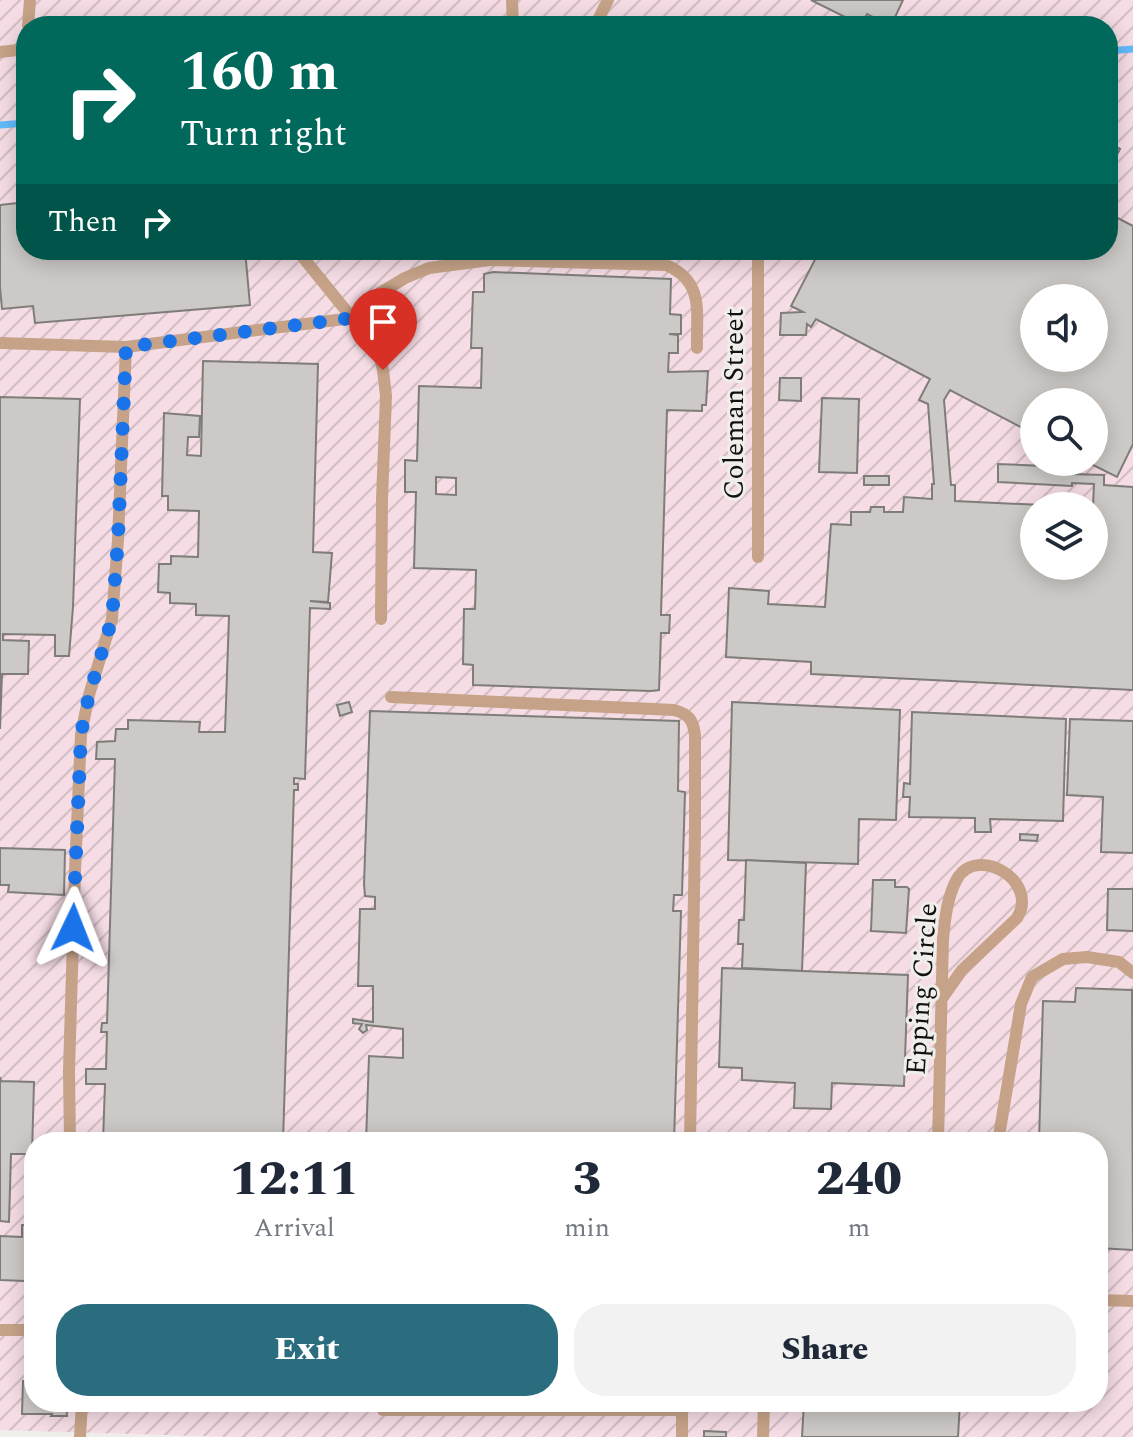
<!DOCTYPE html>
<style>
body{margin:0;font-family:Spectral,serif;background:#f2f2f3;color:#1f2937;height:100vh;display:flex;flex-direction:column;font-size:30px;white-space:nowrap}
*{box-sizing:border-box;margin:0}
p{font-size:26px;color:#747a83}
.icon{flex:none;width:44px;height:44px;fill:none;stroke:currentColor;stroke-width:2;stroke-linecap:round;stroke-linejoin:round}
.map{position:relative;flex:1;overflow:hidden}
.sheet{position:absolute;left:24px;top:1132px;width:1084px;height:280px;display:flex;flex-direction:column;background:#fff;border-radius:32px;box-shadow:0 4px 20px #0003}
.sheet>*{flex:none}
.top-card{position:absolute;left:16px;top:16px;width:1102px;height:244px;border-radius:32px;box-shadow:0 4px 20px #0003;background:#00695c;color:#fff;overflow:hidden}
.tools{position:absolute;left:1020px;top:284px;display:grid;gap:16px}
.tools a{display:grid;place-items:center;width:88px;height:88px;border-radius:50%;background:#fff;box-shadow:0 4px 20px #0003;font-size:40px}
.pin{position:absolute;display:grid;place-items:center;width:68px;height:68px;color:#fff;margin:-82px -34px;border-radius:50% 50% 50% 0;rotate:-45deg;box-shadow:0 0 8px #0007}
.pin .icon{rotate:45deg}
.me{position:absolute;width:88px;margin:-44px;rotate:2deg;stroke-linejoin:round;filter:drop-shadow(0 0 6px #0008)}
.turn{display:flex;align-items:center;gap:28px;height:168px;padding:0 32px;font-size:36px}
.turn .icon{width:104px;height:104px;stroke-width:2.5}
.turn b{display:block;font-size:56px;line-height:68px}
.then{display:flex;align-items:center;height:76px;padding:0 32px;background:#0003;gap:16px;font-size:30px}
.eta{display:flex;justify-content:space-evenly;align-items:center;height:136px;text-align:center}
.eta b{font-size:48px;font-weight:800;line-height:56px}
.action{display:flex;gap:16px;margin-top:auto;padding:16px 32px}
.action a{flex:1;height:92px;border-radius:32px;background:#2a6d7f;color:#fff;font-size:32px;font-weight:800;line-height:92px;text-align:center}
.action a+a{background:#f2f2f3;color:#1f2937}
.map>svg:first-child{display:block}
.industrial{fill:url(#industrial-furrows);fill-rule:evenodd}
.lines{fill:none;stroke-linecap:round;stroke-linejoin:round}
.stream{stroke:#61bbf9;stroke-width:7}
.building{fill:#ccc9c6;stroke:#7f7d7a;stroke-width:2;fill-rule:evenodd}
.service{stroke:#c6a388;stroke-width:12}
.route{stroke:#1a73e8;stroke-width:14;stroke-dasharray:0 25.2}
.labels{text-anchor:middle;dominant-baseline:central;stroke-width:6;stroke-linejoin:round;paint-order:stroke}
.street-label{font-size:28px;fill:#121110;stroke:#f0eeea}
</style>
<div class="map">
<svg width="1133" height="1437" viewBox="0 0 1133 1437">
<defs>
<pattern id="industrial-furrows" width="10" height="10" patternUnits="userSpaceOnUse" patternTransform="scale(2)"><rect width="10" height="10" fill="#f6dde5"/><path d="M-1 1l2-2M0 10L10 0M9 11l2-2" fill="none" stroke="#d2bdc3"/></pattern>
</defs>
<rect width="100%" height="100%" fill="#f0eeea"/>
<path class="industrial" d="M 0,0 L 1133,0 L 1133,1437 L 232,1437 L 0,1430 ZM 26,26 L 1108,26 L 1108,250 L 26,250 ZM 1034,298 L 1094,298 L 1094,358 L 1034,358 ZM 1034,402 L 1094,402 L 1094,462 L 1034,462 ZM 1034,506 L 1094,506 L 1094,566 L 1034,566 ZM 34,1142 L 1098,1142 L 1098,1402 L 34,1402 Z"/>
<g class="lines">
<g class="stream">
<path d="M 1108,51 L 1133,49"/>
<path d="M 0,125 L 26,123"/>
</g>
</g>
<g class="building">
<path d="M 811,0 L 903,0 L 891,26 L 867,14 L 861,25 Z"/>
<path d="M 1108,142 L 1120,149 L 1108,172 Z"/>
<path d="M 26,202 L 26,250 L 245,250 L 250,305 L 35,323 L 33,306 L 2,309 L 0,287 L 0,205 Z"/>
<path d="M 1108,213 L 1133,226 L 1133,444 L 1117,477 L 1087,462 L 1094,462 L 1094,402 L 1034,402 L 1034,434 L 950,390 L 944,400 L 951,485 L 955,485 L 955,501 L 1063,506 L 1034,506 L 1034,566 L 1094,566 L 1093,506 L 1094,484 L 1072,483 L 1072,486 L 998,482 L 998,464 L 1067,467 L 1067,470 L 1072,471 L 1072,474 L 1104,475 L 1104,485 L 1133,487 L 1133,690 L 811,674 L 811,662 L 726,657 L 729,588 L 769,591 L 768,604 L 825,607 L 831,524 L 851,525 L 851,512 L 870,512 L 871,507 L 884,507 L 884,512 L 903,512 L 904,497 L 932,499 L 932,484 L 934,484 L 928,404 L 919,400 L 930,379 L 816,319 L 811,327 L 807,324 L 806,335 L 780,335 L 781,313 L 803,312 L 791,306 L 820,250 L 1108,250 ZM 1034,298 L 1094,298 L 1094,358 L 1034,358 Z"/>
<path d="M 456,250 L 682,250 L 681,259 L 455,252 Z"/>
<path d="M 795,250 L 819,250 L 814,259 Z"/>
<path d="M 493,272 L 671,279 L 670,314 L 681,315 L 681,334 L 669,334 L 678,335 L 678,353 L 669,353 L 668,372 L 708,371 L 706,405 L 702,405 L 702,411 L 667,410 L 661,615 L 670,615 L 669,633 L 661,633 L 659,690 L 651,691 L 473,685 L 473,665 L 463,664 L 464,609 L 475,609 L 476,570 L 414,568 L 416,492 L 405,492 L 405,460 L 417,461 L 419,386 L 481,388 L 482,348 L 471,348 L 473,292 L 484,292 L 484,274 ZM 436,477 L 456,478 L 456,495 L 436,494 Z"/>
<path d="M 203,361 L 318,364 L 313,552 L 332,553 L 328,602 L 310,601 L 330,603 L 330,609 L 310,608 L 305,779 L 294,778 L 294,784 L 298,784 L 298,790 L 294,790 L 283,1142 L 103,1142 L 105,1084 L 86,1084 L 86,1069 L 106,1069 L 107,1032 L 101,1032 L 102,1023 L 107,1023 L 115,759 L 96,759 L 97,742 L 115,741 L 116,729 L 128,729 L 128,720 L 200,722 L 199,732 L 225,732 L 229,616 L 196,615 L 196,604 L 170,603 L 170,593 L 158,592 L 159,564 L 171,564 L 171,556 L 198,557 L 199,511 L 168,510 L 168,496 L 162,496 L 164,413 L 200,416 L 199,437 L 188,437 L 187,455 L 201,456 Z"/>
<path d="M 780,378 L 801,378 L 801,401 L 779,400 Z"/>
<path d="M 0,397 L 80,399 L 73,607 L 69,656 L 55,656 L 55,635 L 3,634 L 3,640 L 29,641 L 28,674 L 2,674 L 0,729 Z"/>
<path d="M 822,398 L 859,399 L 857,473 L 819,472 Z"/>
<rect x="864" y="476" width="25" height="9"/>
<path d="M 349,702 L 352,712 L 340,716 L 337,705 Z"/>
<path d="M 732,702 L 900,710 L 896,820 L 859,819 L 858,864 L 728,860 Z"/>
<path d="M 370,711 L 679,721 L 678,791 L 685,792 L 682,895 L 674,895 L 673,911 L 681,911 L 674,1142 L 366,1142 L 369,1056 L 403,1058 L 403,1029 L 366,1025 L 367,1030 L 363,1033 L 359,1029 L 362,1024 L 353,1023 L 353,1019 L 373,1022 L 373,986 L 358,986 L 360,909 L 375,909 L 375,897 L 365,896 L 364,884 Z"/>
<path d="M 912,712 L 1066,719 L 1063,821 L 990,819 L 991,832 L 975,832 L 975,818 L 909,817 L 910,797 L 903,797 L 904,783 L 910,784 Z"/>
<path d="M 1070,719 L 1133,721 L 1133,853 L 1101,852 L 1103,797 L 1067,795 Z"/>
<path d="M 1020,834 L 1038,835 L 1037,841 L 1020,840 Z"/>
<path d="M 0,848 L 65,850 L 64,895 L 8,892 L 9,885 L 0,885 Z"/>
<path d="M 746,860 L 806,863 L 802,971 L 742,968 L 743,944 L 738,944 L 739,920 L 744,920 Z"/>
<path d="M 873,880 L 895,880 L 895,887 L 907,887 L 909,889 L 906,933 L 871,931 Z"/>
<path d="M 1108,889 L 1133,889 L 1133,931 L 1107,930 Z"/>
<path d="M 722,968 L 908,975 L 904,1086 L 832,1083 L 831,1109 L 794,1108 L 795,1083 L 742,1080 L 742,1068 L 719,1067 Z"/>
<path d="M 1076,988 L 1132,990 L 1133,1250 L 1098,1248 L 1098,1142 L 1039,1142 L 1043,1001 L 1075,1002 Z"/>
<path d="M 0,1077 L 1,1081 L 34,1082 L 32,1154 L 11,1154 L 9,1222 L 0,1221 Z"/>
<path d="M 22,1225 L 34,1226 L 34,1246 L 26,1245 L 27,1259 L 34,1259 L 34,1279 L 25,1287 L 25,1281 L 0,1280 L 0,1236 L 22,1237 Z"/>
<path d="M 23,1381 L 34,1381 L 34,1402 L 66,1402 L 67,1416 L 51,1416 L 52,1414 L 22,1414 Z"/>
<path d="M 700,1402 L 721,1402 L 721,1408 L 700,1407 Z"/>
<path d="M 804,1402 L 960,1402 L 958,1437 L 802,1437 Z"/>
<path d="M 704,1431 L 726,1432 L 726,1437 L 704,1437 Z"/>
</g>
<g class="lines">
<g class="service">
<path d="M 512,0 L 513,26"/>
<path d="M 28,26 L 30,0"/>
<path d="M 286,26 L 335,26"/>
<path d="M 595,26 L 608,0"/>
<path d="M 0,52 L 26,49"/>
<path d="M 297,250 L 352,318 L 365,331 L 378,349 L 383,370 L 386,396 L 382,499 L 381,619"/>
<path d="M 0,343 L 126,347 L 352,318 L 380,293 L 405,278 L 429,268 L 490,260 L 666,265 C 705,282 696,312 697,348"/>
<path d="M 758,557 L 758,250"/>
<path d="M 391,697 L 674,710 C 689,714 693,720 695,735 L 695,830 L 690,1142"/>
<path d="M 70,1142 L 69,1071 L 75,871 L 81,734 L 89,695 L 112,619 L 118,540 L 126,347"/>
<path d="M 938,1142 L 943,939 C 945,919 947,897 957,879 C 977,844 1040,881 1017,918 L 962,970 L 943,997"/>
<path d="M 998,1142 L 1021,1004 L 1032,977 L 1063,959 L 1087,957 L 1119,962 L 1133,973"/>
<path d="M 1098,1300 L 1133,1301"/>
<path d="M 0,1330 L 34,1330"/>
<path d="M 682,1402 L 682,1437"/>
<path d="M 383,1410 L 681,1410"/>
<path d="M 80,1437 L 82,1402"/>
<path d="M 763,1437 L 764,1402"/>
</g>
</g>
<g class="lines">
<path class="route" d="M 73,928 L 81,734 L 89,695 L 112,619 L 118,540 L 126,347 L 352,318 C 370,336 377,345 383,370"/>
</g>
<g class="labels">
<g class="street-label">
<text transform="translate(734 404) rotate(-90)">Coleman Street</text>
<text transform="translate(922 989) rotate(-86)">Epping Circle</text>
</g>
</g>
</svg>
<div class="tools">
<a><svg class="icon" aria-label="sound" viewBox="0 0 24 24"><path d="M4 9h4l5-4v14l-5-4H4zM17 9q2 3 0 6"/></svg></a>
<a><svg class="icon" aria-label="search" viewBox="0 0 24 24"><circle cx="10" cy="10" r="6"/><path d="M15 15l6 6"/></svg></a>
<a><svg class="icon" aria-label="layers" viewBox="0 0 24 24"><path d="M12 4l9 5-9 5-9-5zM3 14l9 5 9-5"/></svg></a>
</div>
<div class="pin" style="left:383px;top:370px;background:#d93025"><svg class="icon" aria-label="arrive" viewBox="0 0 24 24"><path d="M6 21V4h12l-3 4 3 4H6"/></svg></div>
<svg class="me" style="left:73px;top:928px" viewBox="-20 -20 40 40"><path d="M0-17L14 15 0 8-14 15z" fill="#1a73e8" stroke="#fff" stroke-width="4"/></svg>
<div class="top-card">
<div class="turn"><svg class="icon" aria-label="right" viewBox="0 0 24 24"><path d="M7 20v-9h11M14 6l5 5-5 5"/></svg><div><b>160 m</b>Turn right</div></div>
<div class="then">Then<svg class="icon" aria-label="right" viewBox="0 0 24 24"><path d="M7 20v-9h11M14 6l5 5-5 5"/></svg></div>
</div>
<section class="sheet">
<div class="eta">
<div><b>12:11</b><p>Arrival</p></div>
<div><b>3</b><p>min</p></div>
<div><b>240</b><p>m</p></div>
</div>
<div class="action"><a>Exit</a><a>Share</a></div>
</section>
</div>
